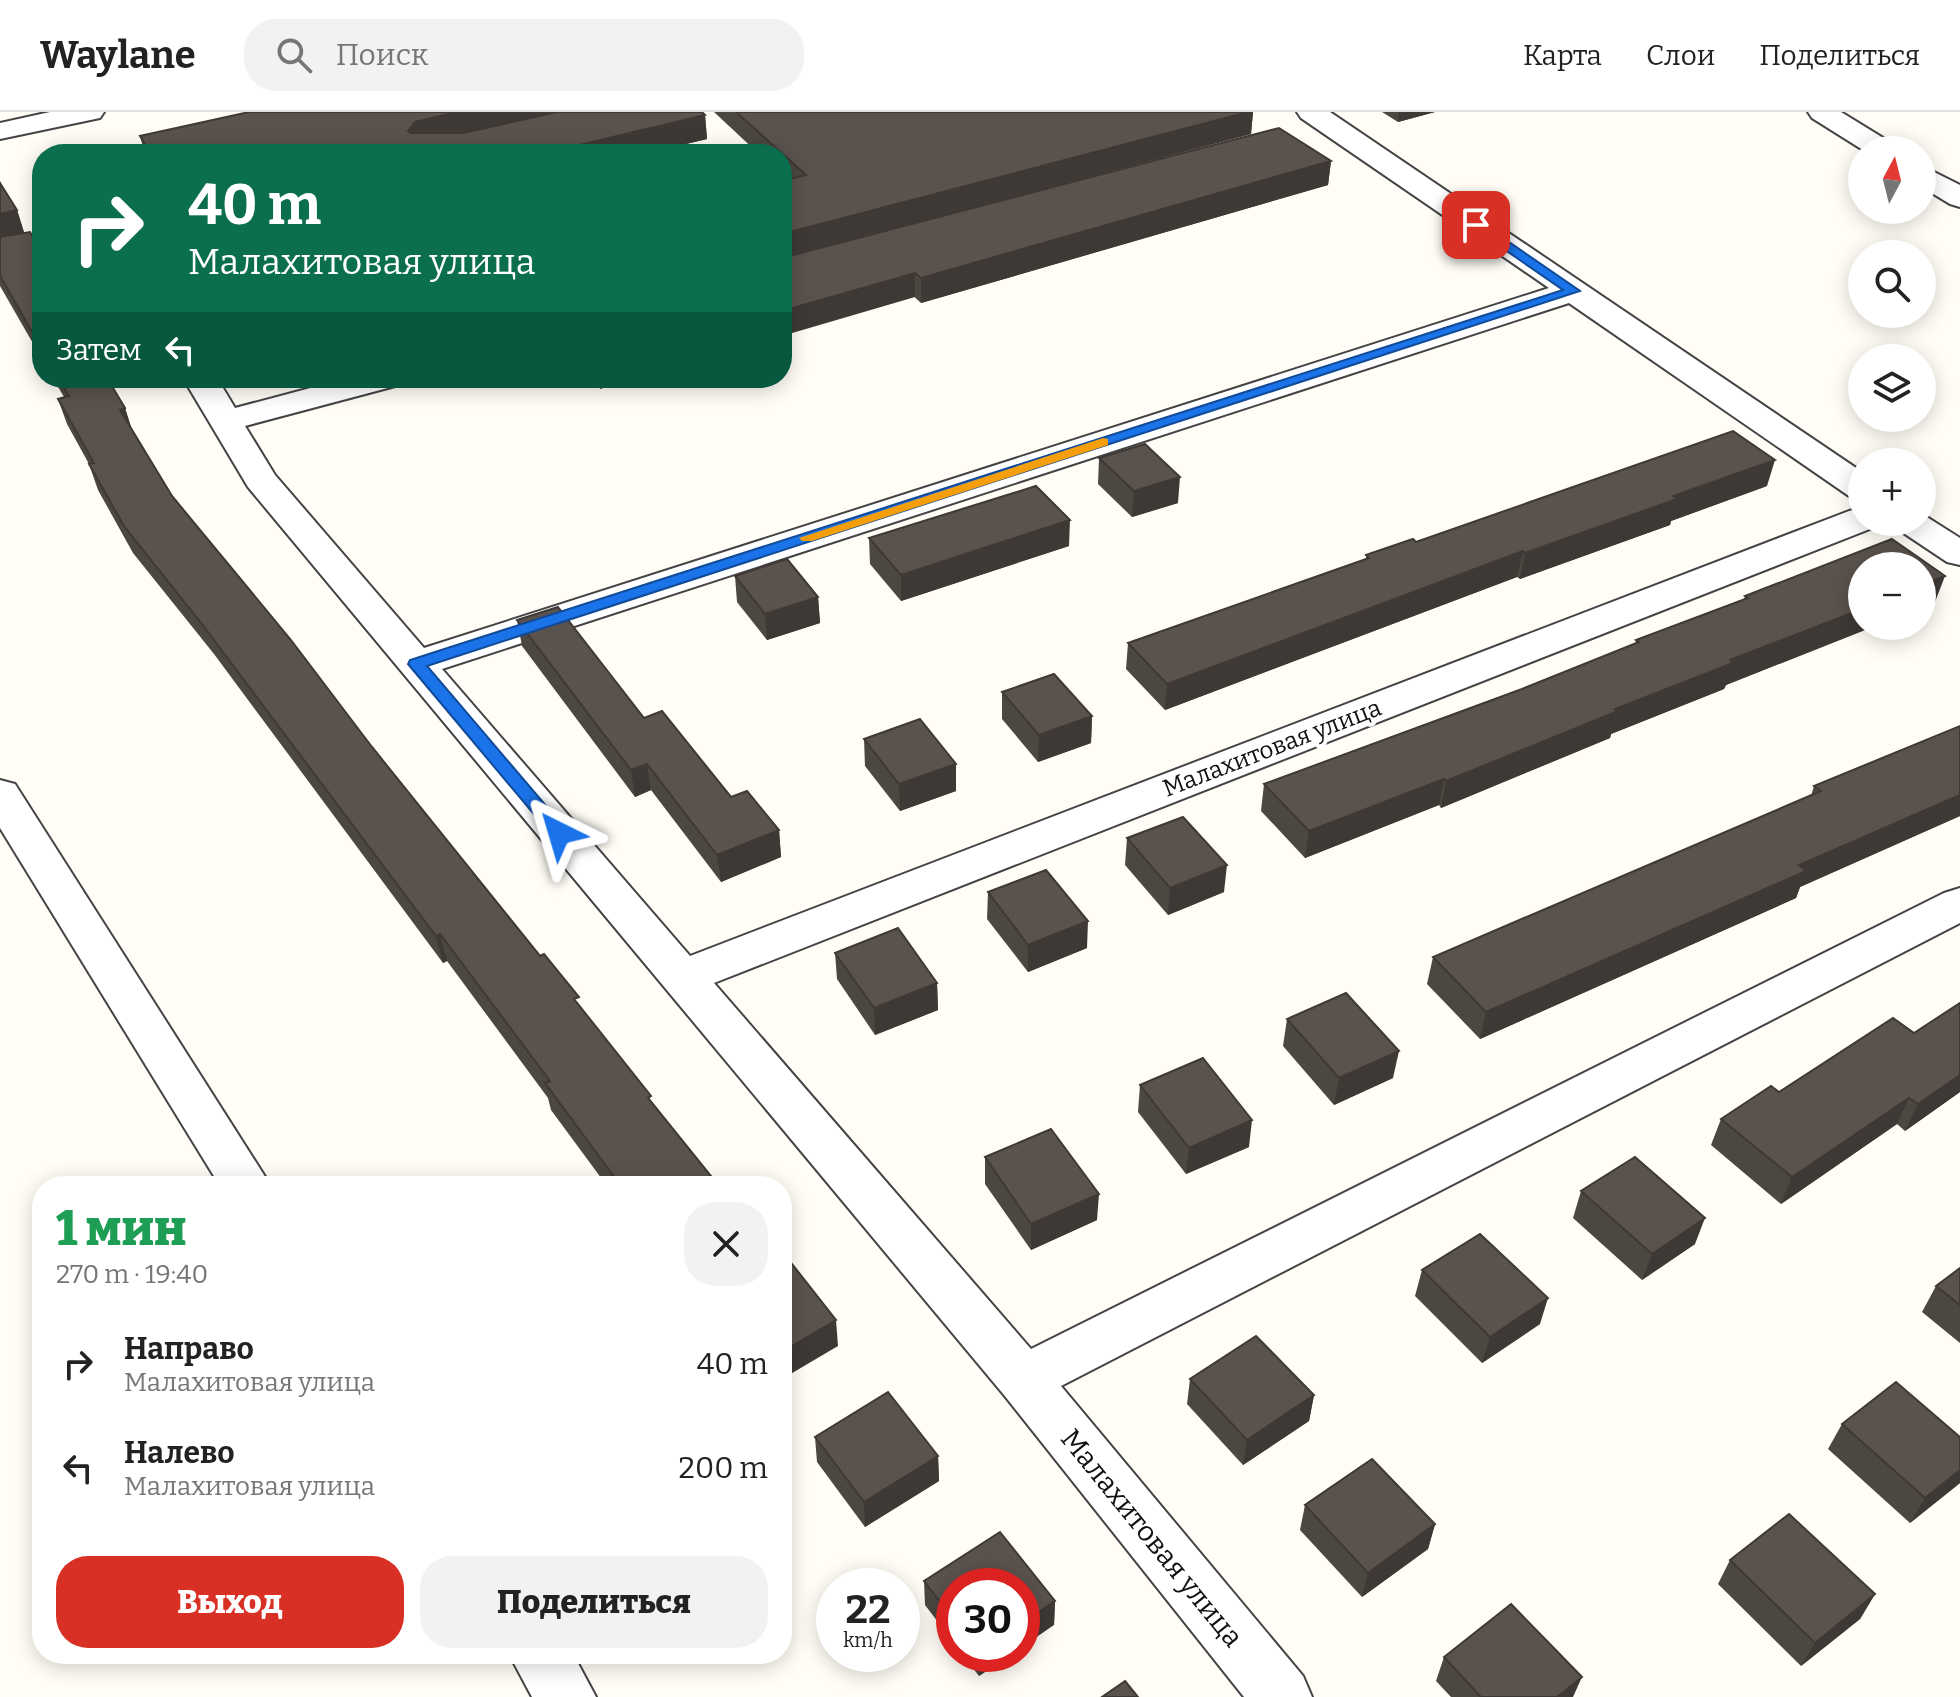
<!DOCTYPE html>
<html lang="ru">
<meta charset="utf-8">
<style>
body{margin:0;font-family:Bitter,serif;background:#f2f2f2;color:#222;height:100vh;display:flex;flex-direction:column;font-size:30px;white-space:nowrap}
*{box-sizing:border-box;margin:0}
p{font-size:26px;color:#767676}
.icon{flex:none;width:44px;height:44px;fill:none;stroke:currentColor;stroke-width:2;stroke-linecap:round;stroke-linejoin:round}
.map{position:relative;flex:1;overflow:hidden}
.panel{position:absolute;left:32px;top:1064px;width:760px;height:488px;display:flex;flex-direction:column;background:#fff;border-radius:32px;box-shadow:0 4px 20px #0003}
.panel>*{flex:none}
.guide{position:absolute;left:32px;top:32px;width:760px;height:244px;border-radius:32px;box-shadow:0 4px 20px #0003;background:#0b6e4f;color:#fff;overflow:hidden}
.needle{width:52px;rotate:7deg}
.controls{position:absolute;left:1848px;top:24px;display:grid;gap:16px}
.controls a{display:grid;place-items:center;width:88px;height:88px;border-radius:50%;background:#fff;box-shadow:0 4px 20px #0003;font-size:40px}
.speed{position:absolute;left:816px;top:1456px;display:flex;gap:16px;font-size:40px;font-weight:700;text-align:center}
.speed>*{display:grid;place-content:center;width:104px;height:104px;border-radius:50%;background:#fff;box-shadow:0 4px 20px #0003;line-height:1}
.speed small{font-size:20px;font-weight:400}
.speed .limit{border:12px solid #d22;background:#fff;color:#111}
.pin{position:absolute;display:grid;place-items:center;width:68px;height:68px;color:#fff;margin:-34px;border-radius:16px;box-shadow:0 4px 12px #0006}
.me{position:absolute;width:88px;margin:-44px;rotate:320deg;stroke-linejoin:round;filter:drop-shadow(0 0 6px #0008)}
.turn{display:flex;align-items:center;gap:28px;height:168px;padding:0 24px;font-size:36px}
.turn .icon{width:104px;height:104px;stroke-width:2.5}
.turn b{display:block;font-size:56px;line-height:68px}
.then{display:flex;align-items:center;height:76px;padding:0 24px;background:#0003;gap:16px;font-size:30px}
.round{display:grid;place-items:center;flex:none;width:84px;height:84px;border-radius:32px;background:#f2f2f2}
.head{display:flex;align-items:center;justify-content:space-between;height:136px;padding:0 24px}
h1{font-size:48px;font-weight:800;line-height:60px;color:#1e9e55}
.cta{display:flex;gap:16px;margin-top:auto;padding:16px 24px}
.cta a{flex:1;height:92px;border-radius:32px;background:#d93025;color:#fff;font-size:32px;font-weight:800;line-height:92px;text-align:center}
.cta a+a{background:#f2f2f2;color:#222}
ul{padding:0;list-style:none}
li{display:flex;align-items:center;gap:24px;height:104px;padding:0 24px}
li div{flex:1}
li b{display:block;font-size:30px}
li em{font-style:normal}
header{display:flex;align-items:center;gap:48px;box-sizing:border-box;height:112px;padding:0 40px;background:#fff;border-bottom:2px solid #e0e0e0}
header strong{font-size:38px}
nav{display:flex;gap:44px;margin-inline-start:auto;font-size:28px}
.search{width:560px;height:72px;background:#f2f2f2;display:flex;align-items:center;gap:20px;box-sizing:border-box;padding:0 28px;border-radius:32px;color:#767676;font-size:30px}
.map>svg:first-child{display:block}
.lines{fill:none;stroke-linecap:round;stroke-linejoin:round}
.minor-casing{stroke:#444;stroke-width:4}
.minor{fill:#fff;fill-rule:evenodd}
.wall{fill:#4d4742}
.shaded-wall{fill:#3f3936}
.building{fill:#5a524d;stroke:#3f3936;stroke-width:2}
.route{fill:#1a73e8;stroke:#114b97;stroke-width:2}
.slow{fill:#f59e0b}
.labels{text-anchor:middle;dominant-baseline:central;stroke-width:8;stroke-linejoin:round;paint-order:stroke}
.street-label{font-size:24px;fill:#111;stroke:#fff}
.near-street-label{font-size:28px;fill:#111;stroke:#fff}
</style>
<header>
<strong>Waylane</strong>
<div class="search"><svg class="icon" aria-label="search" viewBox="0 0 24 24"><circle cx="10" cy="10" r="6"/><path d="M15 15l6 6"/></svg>Поиск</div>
<nav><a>Карта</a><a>Слои</a><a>Поделиться</a></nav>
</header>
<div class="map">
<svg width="1960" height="1585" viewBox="0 0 1960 1585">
<rect width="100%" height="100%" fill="#fffdf5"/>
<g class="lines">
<defs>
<g id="minor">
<path d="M 50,0 L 104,0 L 100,6 L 0,27 L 0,11 Z"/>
<path d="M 1297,0 L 1330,0 L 1862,360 L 1862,387 L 1849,384 L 1569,191 L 442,557 L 690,844 L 1849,399 L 1862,396 L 1862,410 L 1878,410 L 1875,415 L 714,871 L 1031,1237 L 1944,781 L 1960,776 L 1960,811 L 1061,1274 L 1303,1564 L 1312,1585 L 1244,1585 L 1004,1283 L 248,375 L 183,266 L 217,266 L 235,296 L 348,266 L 404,266 L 399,273 L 245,314 L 275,363 L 424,536 L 1549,176 L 1301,6 Z"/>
<path d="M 1808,0 L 1841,0 L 1893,32 L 1897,38 L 1863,38 L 1812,6 Z"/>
<path d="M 1922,54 L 1960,73 L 1960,95 L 1950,92 L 1922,75 Z"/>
<path d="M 42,122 L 42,140 L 0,149 L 0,131 Z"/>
<path d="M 1922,402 L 1960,426 L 1960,453 L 1947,450 L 1899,418 L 1894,410 L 1922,410 Z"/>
<path d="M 0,668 L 15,672 L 271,1074 L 220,1074 L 0,716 Z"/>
<path d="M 509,1542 L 573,1542 L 596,1585 L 532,1585 Z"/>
</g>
</defs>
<use href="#minor" class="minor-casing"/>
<use href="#minor" class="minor"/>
</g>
<g class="wall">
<path d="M 714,0 L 1253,0 L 1251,22 L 1009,86 L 1331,49 L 1328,73 L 921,191 L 782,63 L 782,42 L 759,42 Z"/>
<path d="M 1382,0 L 1435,0 L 1398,10 Z"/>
<path d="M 705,3 L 707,27 L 644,42 L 145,42 L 140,24 Z"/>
<path d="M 0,71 L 17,98 L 24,121 L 42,139 L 42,247 L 0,174 Z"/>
<path d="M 53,266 L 107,266 L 125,296 L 132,318 L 172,384 L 581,895 L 651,989 L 719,1074 L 607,1074 L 551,998 L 548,986 L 447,849 L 443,851 L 214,542 L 133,441 L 98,378 L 89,352 L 67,312 L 58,287 L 64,285 Z"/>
<path d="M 1099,346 L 1178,391 L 1132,405 L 1098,372 Z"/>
<path d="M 1767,374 L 1671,409 L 1670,413 L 1520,467 L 1517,465 L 1165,598 L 1126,557 L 1128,531 L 1366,447 L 1366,443 L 1416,430 Z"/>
<path d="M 869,426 L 1069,434 L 901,489 L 870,452 Z"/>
<path d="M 735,464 L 818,485 L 820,511 L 767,528 L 737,490 Z"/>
<path d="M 1745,484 L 1935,490 L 1862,514 L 1875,514 L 1726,573 L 1724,577 L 1611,622 L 1610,626 L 1441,696 L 1439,693 L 1305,746 L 1261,699 L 1264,672 L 1522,577 L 1635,532 L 1636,528 L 1744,487 Z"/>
<path d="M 517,508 L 731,685 L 779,718 L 781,745 L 721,770 L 651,678 L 635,685 L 522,534 Z"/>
<path d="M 1002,580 L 1092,604 L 1091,631 L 1038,650 L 1002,607 Z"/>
<path d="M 1960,614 L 1960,704 L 1800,775 L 1796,786 L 1480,927 L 1427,872 L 1433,845 L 1811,684 L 1814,674 Z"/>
<path d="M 864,627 L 956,679 L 900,699 L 865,654 Z"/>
<path d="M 1127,726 L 1224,780 L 1168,803 L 1125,753 Z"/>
<path d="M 988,780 L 1087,836 L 1028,860 L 987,807 Z"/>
<path d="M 835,841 L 937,871 L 938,898 L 875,923 L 837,867 Z"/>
<path d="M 1287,907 L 1393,966 L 1334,993 L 1283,934 Z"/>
<path d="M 1914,921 L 1960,980 L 1905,1019 L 1897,1012 L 1781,1092 L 1711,1033 L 1721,1007 Z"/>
<path d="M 1140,973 L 1249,1035 L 1186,1062 L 1138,1000 Z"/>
<path d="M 985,1045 L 1097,1108 L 1031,1138 L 985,1072 Z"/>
<path d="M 1581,1079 L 1695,1132 L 1642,1168 L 1573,1106 Z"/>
<path d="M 1960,1156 L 1960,1231 L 1922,1200 L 1936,1174 Z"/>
<path d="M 1422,1158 L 1540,1212 L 1482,1251 L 1415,1184 Z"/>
<path d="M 1190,1267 L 1314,1283 L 1309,1309 L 1243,1353 L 1187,1292 Z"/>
<path d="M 1842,1312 L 1960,1325 L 1960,1371 L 1910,1411 L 1828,1337 Z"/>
<path d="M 815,1325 L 938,1344 L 939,1369 L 865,1415 L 817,1350 Z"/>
<path d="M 1305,1393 L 1435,1412 L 1428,1437 L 1362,1485 L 1300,1418 Z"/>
<path d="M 1730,1448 L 1875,1482 L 1860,1507 L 1801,1554 L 1718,1472 Z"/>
<path d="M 924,1469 L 1055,1489 L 1054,1513 L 954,1474 L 954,1531 L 925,1493 Z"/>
<path d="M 962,1542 L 1011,1542 L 979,1564 Z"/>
<path d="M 1444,1545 L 1573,1585 L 1451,1585 L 1436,1569 Z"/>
</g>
<g class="shaded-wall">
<path d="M 457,0 L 563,0 L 419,33 L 408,19 L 415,10 Z"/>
<path d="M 1248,0 L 1253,0 L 1251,22 L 782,147 L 782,122 Z"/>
<path d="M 1399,0 L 1435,0 L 1398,10 Z"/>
<path d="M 705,3 L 707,27 L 644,42 L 542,42 Z"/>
<path d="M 1331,49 L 1328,73 L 921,191 L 921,166 Z"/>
<path d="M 17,98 L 25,123 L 0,129 L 0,102 Z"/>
<path d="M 915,161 L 915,185 L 782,224 L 782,199 Z"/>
<path d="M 598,266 L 639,266 L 600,277 Z"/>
<path d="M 125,296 L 133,322 L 120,298 Z"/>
<path d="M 1775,348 L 1767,374 L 1671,409 L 1670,413 L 1520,467 L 1525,441 L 1673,384 Z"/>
<path d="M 1180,365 L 1178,391 L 1132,405 L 1134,379 Z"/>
<path d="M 1070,408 L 1069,434 L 901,489 L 901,463 Z"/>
<path d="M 1523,439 L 1517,465 L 1165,598 L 1167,572 Z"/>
<path d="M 1945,464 L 1935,490 L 1922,495 L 1922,473 Z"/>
<path d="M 818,485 L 820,511 L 767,528 L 765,502 Z"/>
<path d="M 1862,497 L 1862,514 L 1875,514 L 1726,573 L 1724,577 L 1611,622 L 1610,626 L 1441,696 L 1446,669 L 1730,548 Z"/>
<path d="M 1092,604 L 1091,631 L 1038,650 L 1039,623 Z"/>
<path d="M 647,652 L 651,678 L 635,685 L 631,658 Z"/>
<path d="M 956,652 L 956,679 L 900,699 L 899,672 Z"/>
<path d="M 1444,667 L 1439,693 L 1305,746 L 1309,719 Z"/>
<path d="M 1960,683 L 1960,704 L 1800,775 L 1796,786 L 1480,927 L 1486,900 L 1799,753 Z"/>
<path d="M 779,718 L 781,745 L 721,770 L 717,743 Z"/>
<path d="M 1227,753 L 1224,780 L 1168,803 L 1170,776 Z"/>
<path d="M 1088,809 L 1087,836 L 1028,860 L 1028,833 Z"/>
<path d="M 440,822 L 447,849 L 443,851 L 436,824 Z"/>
<path d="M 937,871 L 938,898 L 875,923 L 874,896 Z"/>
<path d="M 1399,939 L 1393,966 L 1334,993 L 1339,966 Z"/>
<path d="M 1960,963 L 1960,980 L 1905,1019 L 1918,992 Z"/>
<path d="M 1909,986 L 1897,1012 L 1781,1092 L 1792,1065 Z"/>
<path d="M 1252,1008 L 1249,1035 L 1186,1062 L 1189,1036 Z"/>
<path d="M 1099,1082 L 1097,1108 L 1031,1138 L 1031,1112 Z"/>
<path d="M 1705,1106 L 1695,1132 L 1642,1168 L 1652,1142 Z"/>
<path d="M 1548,1186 L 1540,1212 L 1482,1251 L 1490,1225 Z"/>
<path d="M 836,1208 L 838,1234 L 782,1267 L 782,1240 Z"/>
<path d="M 1314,1283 L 1309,1309 L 1243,1353 L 1247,1328 Z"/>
<path d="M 938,1344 L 939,1369 L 865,1415 L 864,1390 Z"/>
<path d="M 1960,1358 L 1960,1371 L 1910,1411 L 1925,1386 Z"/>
<path d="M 1435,1412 L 1428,1437 L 1362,1485 L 1368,1461 Z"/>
<path d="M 1875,1482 L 1860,1507 L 1801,1554 L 1815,1531 Z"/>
<path d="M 1055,1489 L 1054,1513 L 1022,1535 L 1022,1511 Z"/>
<path d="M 979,1542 L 1011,1542 L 979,1564 Z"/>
<path d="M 1582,1565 L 1573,1585 L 1557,1585 Z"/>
</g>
<g class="building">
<path d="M 249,0 L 457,0 L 415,10 L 408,19 L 411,21 L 464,21 L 557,0 L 702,0 L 705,3 L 542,42 L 151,42 L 140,24 Z"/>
<path d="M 736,0 L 1248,0 L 782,122 L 782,69 L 806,63 Z"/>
<path d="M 1279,16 L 1331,49 L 921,166 L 915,161 L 782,199 L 782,146 Z"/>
<path d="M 0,71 L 17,98 L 0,102 Z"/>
<path d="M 30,120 L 42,139 L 42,237 L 0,164 L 0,125 Z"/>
<path d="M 58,266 L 107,266 L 125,296 L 120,298 L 172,384 L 291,528 L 372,635 L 540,844 L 544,842 L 579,885 L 574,887 L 651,984 L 648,986 L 719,1074 L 621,1074 L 545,971 L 550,969 L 440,822 L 436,824 L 205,516 L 124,414 L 89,352 L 94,351 L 58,287 L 69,284 Z"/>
<path d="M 1733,319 L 1775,348 L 1673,384 L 1677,387 L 1525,441 L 1523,439 L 1167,572 L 1128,531 L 1369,446 L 1366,443 L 1413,427 L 1416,430 Z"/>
<path d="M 1145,332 L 1180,365 L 1134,379 L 1099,346 Z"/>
<path d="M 1036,374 L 1070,408 L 901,463 L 869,426 Z"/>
<path d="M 1892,427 L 1945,464 L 1922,473 L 1922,454 L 1862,454 L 1862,497 L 1730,548 L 1733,551 L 1615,597 L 1618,599 L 1446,669 L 1444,667 L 1309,719 L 1264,672 L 1522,577 L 1639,530 L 1636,528 L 1748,486 L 1745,484 Z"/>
<path d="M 787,447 L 818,485 L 765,502 L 735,464 Z"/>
<path d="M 558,495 L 644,606 L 662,599 L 731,685 L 747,679 L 779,718 L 717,743 L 647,652 L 631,658 L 517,508 Z"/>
<path d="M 1054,562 L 1092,604 L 1039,623 L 1002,580 Z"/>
<path d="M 920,607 L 956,652 L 899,672 L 864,627 Z"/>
<path d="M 1960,614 L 1960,683 L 1799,753 L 1806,759 L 1486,900 L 1433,845 L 1821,679 L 1814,674 Z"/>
<path d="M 1183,705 L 1227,753 L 1170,776 L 1127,726 Z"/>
<path d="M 1046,758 L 1088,809 L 1028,833 L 988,780 Z"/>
<path d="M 898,816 L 937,871 L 874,896 L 835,841 Z"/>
<path d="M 1346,881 L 1399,939 L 1339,966 L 1287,907 Z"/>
<path d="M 1960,891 L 1960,963 L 1918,992 L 1909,986 L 1792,1065 L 1721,1007 L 1771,974 L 1779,980 L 1893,906 L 1914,921 Z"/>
<path d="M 1203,946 L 1252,1008 L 1189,1036 L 1140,973 Z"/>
<path d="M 1051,1017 L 1099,1082 L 1031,1112 L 985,1045 Z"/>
<path d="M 1635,1045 L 1705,1106 L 1652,1142 L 1581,1079 Z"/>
<path d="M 1480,1122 L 1548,1186 L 1490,1225 L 1422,1158 Z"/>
<path d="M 782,1152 L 785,1156 L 792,1152 L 836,1208 L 782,1240 Z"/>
<path d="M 1960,1156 L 1960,1193 L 1936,1174 Z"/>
<path d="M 1256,1224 L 1314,1283 L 1247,1328 L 1190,1267 Z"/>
<path d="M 1896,1270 L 1960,1325 L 1960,1358 L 1925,1386 L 1842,1312 Z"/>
<path d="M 888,1280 L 938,1344 L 864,1390 L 815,1325 Z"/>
<path d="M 1372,1347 L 1435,1412 L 1368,1461 L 1305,1393 Z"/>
<path d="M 1789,1402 L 1875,1482 L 1815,1531 L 1730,1448 Z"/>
<path d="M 1000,1420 L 1055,1489 L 1022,1511 L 1022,1474 L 954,1474 L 954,1508 L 924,1469 Z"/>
<path d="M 1511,1492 L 1582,1565 L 1557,1585 L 1481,1585 L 1444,1545 Z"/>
<path d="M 1125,1569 L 1138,1585 L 1102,1585 Z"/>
</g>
<path class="route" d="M 1472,110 L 1480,110 L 1580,179 L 427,554 L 565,716 L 568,721 L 565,725 L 553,725 L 408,552 L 410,548 L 1563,178 L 1472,115 Z"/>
<path class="slow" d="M 1103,326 L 1108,327 L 1108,333 L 812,429 L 802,429 L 799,426 Z"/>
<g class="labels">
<g class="street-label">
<text transform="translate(1272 636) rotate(-21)">Малахитовая улица</text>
</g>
<g class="near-street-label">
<text transform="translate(1152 1426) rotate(51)">Малахитовая улица</text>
</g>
</g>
</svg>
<div class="controls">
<a><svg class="needle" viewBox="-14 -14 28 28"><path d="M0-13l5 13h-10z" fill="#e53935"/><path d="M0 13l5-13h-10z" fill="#767676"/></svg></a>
<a><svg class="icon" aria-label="search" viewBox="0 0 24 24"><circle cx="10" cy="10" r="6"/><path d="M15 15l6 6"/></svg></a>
<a><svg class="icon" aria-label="layers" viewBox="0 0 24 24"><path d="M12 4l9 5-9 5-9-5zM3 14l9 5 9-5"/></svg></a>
<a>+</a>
<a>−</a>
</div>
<div class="speed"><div>22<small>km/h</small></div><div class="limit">30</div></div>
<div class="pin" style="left:1476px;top:113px;background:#d93025"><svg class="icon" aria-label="arrive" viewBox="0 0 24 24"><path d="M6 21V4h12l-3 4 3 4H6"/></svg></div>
<svg class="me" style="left:559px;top:721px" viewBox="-20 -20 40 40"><path d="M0-17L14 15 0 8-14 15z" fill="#1a73e8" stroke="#fff" stroke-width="4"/></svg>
<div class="guide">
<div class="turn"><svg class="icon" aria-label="right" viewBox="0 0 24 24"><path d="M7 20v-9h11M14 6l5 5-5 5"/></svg><div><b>40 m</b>Малахитовая улица</div></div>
<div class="then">Затем<svg class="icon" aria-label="left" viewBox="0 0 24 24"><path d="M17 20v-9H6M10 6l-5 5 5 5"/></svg></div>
</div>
<section class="panel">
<div class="head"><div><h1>1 мин</h1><p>270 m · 19:40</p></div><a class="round"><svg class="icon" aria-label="close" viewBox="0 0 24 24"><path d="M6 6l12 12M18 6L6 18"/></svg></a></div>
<ul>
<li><svg class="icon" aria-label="right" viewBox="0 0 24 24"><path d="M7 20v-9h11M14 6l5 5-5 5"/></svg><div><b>Направо</b><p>Малахитовая улица</p></div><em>40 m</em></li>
<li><svg class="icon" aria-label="left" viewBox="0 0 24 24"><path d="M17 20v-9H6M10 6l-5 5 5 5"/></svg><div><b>Налево</b><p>Малахитовая улица</p></div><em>200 m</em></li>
</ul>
<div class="cta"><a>Выход</a><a>Поделиться</a></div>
</section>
</div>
